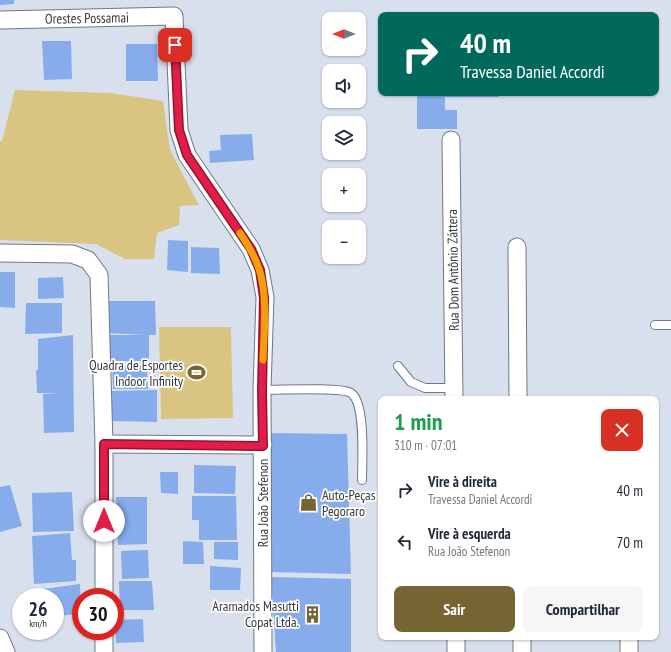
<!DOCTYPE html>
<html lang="pt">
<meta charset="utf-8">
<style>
body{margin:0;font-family:"PT Sans Narrow",sans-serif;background:#f6f6f7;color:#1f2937;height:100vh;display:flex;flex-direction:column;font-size:15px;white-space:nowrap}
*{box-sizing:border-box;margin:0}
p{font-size:13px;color:#747a83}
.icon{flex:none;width:22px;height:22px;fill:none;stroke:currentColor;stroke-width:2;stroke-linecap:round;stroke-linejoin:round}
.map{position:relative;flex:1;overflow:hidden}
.details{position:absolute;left:378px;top:396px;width:281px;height:244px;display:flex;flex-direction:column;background:#fff;border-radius:8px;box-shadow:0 1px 3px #0004}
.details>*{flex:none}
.hud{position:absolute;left:378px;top:12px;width:281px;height:84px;border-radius:8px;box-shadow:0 1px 3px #0004;background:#00695c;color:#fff;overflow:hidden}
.needle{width:26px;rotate:270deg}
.buttons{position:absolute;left:322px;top:12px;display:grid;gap:8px}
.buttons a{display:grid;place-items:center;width:44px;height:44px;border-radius:8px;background:#fff;box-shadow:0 1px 3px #0004;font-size:20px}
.speed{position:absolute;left:12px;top:588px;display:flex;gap:8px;font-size:20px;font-weight:700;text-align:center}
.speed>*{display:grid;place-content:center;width:52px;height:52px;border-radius:50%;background:#fff;box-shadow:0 1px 3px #0004;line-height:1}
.speed small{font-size:10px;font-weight:400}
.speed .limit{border:6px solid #d22;background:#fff;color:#111}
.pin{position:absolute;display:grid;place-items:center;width:34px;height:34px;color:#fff;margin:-17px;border-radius:8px;box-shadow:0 2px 6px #0006}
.me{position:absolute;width:44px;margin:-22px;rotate:0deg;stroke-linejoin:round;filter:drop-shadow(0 0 3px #0008)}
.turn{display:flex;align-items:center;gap:14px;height:84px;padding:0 16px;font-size:18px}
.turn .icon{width:52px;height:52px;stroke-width:2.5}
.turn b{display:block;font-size:28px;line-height:34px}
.round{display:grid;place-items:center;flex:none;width:42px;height:42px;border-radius:8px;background:#f6f6f7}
.overview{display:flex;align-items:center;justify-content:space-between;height:68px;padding:0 16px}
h1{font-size:24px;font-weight:800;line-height:30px;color:#1e9e55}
.action{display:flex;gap:8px;margin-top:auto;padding:8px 16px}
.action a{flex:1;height:46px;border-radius:8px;background:#756533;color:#fff;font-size:16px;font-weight:800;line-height:46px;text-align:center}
.action a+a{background:#f6f6f7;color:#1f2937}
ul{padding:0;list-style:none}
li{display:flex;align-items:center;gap:12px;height:52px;padding:0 16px}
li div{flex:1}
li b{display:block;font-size:15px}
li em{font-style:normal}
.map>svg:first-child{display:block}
.green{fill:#dac482}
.building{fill:#87aceb}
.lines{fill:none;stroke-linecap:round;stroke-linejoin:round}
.lane-casing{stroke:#707884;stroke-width:10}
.street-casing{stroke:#707884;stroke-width:19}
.lane{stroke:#fff;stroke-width:8}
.street{stroke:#fff;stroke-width:17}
.route-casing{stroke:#92132f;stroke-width:10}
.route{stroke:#e11d48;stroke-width:7}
.slow{stroke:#f59e0b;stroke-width:7}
.labels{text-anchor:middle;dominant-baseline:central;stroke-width:3.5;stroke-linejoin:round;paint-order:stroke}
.street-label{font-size:14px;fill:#36393e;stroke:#fff}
.poi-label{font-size:14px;fill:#36393e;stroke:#fff;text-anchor:end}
</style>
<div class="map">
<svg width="671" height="652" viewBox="0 0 671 652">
<rect width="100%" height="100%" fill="#d8e0ee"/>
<g class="green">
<path d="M 15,90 L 111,93 L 163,101 L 170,150 L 199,205 L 180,206 L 179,225 L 157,233 L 154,259 L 125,259 L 96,244 L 0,240 L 0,141 L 2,141 Z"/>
<path d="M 159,327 L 231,327 L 233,418 L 161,419 Z"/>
</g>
<g class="building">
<path d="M 0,0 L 14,0 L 14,4 L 0,5 Z"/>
<path d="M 42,41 L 71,41 L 72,79 L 44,80 Z"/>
<path d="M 126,44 L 157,44 L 158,81 L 126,81 Z"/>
<path d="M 417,93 L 499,93 L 499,97 L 445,97 L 445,110 L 457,110 L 457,129 L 417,129 Z"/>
<path d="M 252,134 L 254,160 L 210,163 L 209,151 L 221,150 L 220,135 Z"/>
<path d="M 168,240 L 188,241 L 188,272 L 167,270 Z"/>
<path d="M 191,247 L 219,248 L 220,274 L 191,273 Z"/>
<path d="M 0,272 L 15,272 L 15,308 L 0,307 Z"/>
<path d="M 63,277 L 64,298 L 38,299 L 38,278 Z"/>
<path d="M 102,301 L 155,301 L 156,335 L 149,335 L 149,361 L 103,361 L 103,335 L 145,335 L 104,333 Z"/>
<path d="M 26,303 L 62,303 L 62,333 L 25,334 Z"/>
<path d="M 73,335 L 74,432 L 44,433 L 43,394 L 60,393 L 37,393 L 36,370 L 38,370 L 38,339 Z"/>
<path d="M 147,365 L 148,389 L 113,389 L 112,366 Z"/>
<path d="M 157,390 L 157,422 L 111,421 L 110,391 Z"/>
<path d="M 268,433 L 347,434 L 351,574 L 270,572 Z"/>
<path d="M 194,465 L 236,466 L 235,494 L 194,493 Z"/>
<path d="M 160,472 L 178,472 L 178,494 L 161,493 Z"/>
<path d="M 10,485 L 22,526 L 0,532 L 0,487 Z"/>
<path d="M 72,492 L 74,531 L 33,532 L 32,493 Z"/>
<path d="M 192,496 L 236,496 L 237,540 L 199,540 L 199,520 L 192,520 Z"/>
<path d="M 116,497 L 147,497 L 147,544 L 118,545 Z"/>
<path d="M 70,533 L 72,560 L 76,560 L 76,581 L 34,584 L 32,536 Z"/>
<path d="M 183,541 L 203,542 L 204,564 L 183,564 Z"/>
<path d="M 214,542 L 238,542 L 238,560 L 214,559 Z"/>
<path d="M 148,550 L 149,578 L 122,579 L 121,551 Z"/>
<path d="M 210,566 L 241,568 L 240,590 L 210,590 Z"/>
<path d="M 271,577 L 351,579 L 351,652 L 276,652 Z"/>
<path d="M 119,581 L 152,581 L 154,610 L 120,610 Z"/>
<path d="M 80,584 L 81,614 L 55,616 L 55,597 L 43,597 L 43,589 Z"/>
<path d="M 143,619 L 144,642 L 116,643 L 115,620 Z"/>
</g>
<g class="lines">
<defs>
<g id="lane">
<path d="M 655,325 L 671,325"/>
<path d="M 398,366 L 411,382 L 425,388 L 454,388"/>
<path d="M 262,390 C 277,390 342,387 351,393 C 366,403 362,462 362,480"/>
</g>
<g id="street">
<path d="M 0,20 L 174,16 L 179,130 L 187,155 L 251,249 L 260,270 L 265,297 L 262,390 L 263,652"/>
<path d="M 451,140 L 454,399"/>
<path d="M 517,247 L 518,399"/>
<path d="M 0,253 L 72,254 L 88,260 L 99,275 L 104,444 L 104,597"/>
<path d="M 104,444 L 263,445"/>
<path d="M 104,631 L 104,652"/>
<path d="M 456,637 L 456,652"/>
<path d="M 522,637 L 522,652"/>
<path d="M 0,638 L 6,652"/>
<path d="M 629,652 L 629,637"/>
</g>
</defs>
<use href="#lane" class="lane-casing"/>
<use href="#street" class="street-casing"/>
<use href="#lane" class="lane"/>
<use href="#street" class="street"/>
</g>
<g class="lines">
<defs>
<path id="route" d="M 104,521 L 104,444 L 263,446 L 262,390 L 264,298 L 260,270 L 251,249 L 187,155 L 179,130 L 175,45"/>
</defs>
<use href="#route" class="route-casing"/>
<use href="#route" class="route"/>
<path class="slow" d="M 240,233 C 248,245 255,256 259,269 C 268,294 264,333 263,360"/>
</g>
<defs>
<symbol id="stadium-bare" viewBox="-9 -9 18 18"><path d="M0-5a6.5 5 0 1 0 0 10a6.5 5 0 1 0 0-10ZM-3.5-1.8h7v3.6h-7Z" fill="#756533" stroke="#fff" stroke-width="2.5" paint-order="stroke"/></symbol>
<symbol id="shop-bare" viewBox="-9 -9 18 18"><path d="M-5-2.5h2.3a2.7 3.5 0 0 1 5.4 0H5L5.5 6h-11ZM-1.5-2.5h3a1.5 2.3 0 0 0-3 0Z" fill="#756533" stroke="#fff" stroke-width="2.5" paint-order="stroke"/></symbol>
<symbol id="building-bare" viewBox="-9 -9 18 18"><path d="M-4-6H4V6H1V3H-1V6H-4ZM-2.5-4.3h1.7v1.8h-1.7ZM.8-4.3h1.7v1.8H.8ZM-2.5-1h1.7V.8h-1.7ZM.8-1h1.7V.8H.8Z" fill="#756533" stroke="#fff" stroke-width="2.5" paint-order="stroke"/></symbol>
</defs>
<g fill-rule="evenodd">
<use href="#stadium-bare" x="184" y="360" width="25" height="25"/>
<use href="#shop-bare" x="296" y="490" width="25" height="25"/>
<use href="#building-bare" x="300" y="602" width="25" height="25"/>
</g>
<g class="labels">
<g class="street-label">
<text transform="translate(87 18) rotate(-1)">Orestes Possamai</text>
<text transform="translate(453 270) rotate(-91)">Rua Dom Antônio Záttera</text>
<text transform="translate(263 503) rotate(-90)">Rua João Stefenon</text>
</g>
<g class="poi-label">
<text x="183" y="365">Quadra de Esportes<tspan x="183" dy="16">Indoor Infinity</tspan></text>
<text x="322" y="495" text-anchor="start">Auto-Peças<tspan x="322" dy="16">Pegoraro</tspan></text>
<text x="299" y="606">Aramados Masutti<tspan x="299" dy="16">Copat Ltda.</tspan></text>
</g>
</g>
</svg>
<div class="buttons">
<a><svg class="needle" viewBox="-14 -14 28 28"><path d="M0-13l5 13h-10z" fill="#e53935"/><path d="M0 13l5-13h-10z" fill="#747a83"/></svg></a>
<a><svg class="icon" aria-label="sound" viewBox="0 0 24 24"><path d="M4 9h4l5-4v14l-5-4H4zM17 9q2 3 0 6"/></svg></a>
<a><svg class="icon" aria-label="layers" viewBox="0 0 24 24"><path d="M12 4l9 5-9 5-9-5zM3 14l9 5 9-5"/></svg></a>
<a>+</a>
<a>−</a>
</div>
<div class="speed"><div>26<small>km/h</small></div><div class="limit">30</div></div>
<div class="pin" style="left:175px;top:45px;background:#d93025"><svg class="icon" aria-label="arrive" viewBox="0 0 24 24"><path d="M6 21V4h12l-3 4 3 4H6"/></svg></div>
<svg class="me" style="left:104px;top:521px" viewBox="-20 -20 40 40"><circle r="19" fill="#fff"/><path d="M0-13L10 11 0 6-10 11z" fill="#e11d48"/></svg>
<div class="hud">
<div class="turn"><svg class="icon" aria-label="right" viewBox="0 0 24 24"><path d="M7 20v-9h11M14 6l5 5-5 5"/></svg><div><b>40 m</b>Travessa Daniel Accordi</div></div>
</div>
<section class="details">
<div class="overview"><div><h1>1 min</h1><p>310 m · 07:01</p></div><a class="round" style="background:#d93025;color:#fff"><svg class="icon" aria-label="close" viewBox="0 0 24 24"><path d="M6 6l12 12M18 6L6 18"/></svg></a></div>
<ul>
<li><svg class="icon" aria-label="right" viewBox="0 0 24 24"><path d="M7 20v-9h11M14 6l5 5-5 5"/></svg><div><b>Vire à direita</b><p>Travessa Daniel Accordi</p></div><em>40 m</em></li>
<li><svg class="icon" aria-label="left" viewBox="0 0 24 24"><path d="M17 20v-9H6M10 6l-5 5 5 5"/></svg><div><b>Vire à esquerda</b><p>Rua João Stefenon</p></div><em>70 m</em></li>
</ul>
<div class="action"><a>Sair</a><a>Compartilhar</a></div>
</section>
</div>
